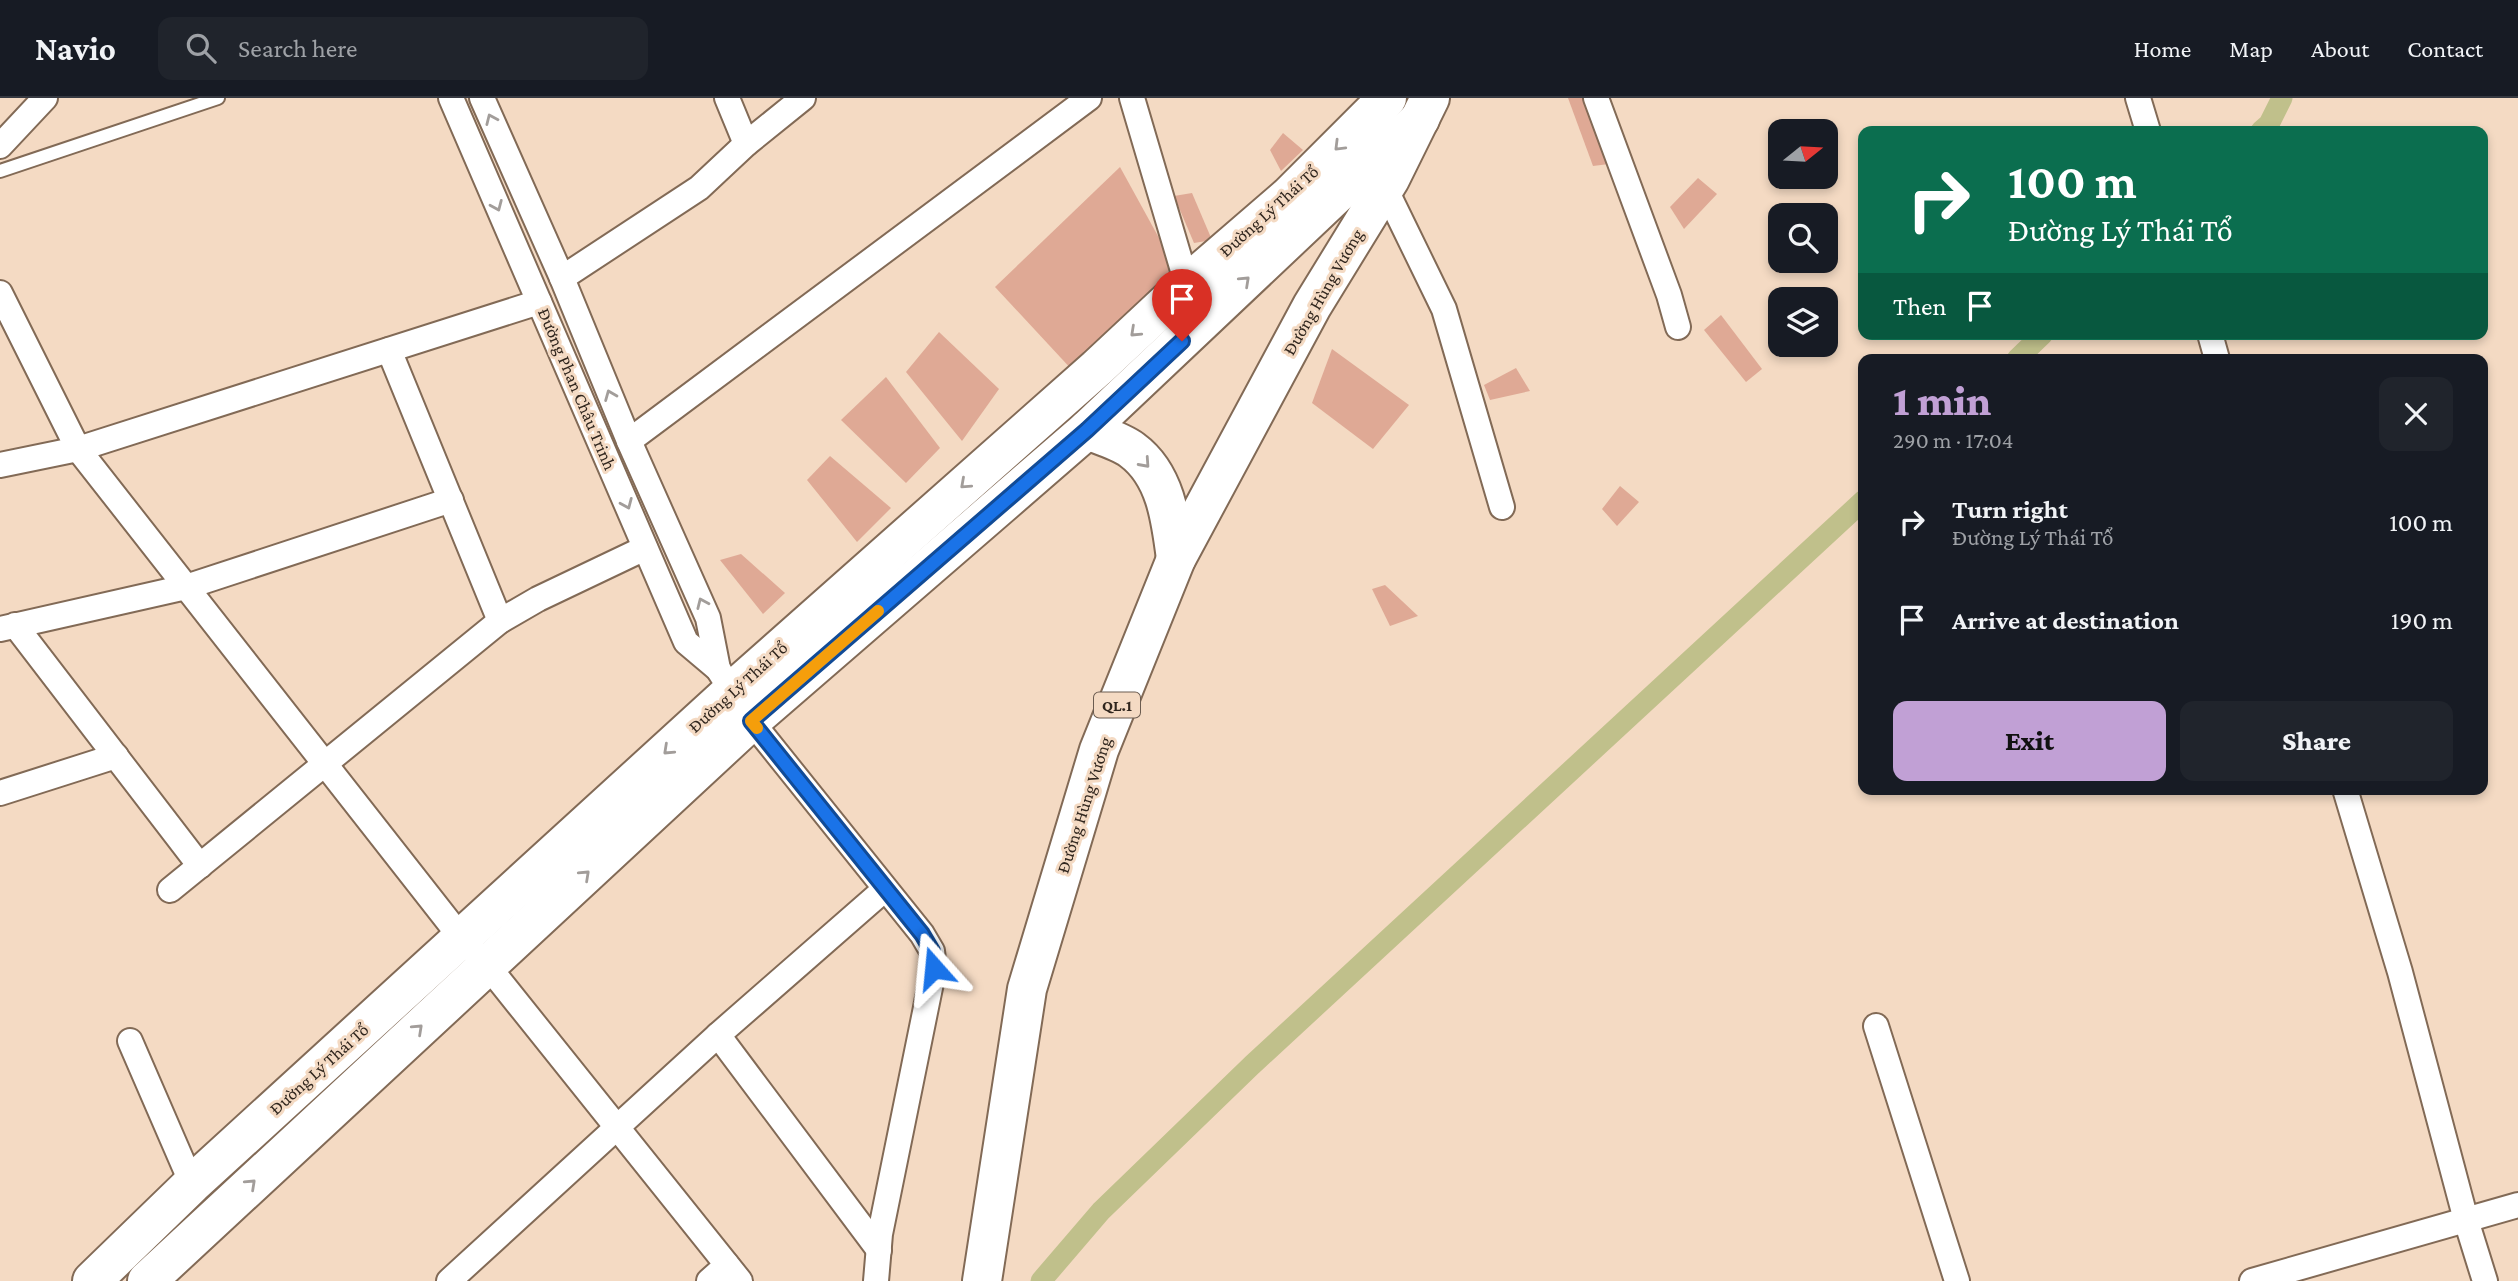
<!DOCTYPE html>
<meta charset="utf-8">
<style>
body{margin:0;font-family:"Crimson Pro",serif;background:#20242c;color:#f1f3f6;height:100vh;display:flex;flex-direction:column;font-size:26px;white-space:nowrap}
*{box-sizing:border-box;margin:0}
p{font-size:23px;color:#9ea1a6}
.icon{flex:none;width:38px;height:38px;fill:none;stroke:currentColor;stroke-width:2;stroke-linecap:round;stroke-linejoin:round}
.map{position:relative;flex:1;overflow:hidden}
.details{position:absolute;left:1858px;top:256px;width:630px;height:441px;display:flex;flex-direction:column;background:#171b24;border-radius:14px;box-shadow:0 4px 10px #0003}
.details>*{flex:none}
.hud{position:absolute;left:1858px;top:28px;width:630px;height:214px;border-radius:14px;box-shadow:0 4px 10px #0003;background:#0b6e4f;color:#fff;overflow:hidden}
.needle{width:46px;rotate:72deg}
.controls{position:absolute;left:1768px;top:21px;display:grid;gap:14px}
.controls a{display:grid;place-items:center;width:70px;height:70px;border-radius:14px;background:#171b24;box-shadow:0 4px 10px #0003;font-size:35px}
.pin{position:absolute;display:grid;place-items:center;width:60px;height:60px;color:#fff;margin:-72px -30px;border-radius:50% 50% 50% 0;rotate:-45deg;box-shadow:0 0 7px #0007}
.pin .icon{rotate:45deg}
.me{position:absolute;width:77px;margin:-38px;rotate:342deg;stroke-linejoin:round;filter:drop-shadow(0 0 5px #0008)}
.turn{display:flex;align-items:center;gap:24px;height:147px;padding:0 35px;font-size:32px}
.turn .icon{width:91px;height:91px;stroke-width:2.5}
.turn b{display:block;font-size:49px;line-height:60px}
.then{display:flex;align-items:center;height:66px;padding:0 35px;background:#0003;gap:14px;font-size:26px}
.round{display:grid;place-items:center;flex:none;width:74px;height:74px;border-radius:14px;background:#20242c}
.overview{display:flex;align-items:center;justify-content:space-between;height:119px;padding:0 35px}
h1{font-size:42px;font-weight:800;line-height:52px;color:#c1a0d5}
.action{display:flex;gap:14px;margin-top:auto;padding:14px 35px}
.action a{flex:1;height:80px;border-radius:14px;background:#c1a0d5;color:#111;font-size:28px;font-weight:800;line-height:80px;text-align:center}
.action a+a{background:#20242c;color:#f1f3f6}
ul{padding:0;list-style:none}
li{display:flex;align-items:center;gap:21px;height:98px;padding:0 35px}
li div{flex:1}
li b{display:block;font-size:26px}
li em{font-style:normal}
header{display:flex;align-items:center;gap:42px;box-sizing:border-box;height:98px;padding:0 35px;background:#171b24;border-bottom:2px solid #363941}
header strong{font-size:33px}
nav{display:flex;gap:38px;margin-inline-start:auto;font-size:24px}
.search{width:490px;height:63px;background:#20242c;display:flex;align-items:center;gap:18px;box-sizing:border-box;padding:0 24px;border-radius:14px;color:#9ea1a6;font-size:26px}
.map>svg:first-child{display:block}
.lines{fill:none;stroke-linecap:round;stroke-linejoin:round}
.canal{stroke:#c0c08b;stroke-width:21}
.building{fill:#dfa995}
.lane-casing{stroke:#826a56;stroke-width:16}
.street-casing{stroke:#826a56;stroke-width:28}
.primary-casing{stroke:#826a56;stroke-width:42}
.highway-casing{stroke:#826a56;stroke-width:42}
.lane{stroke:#fff;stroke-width:12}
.street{stroke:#fff;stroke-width:24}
.primary{stroke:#fff;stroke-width:38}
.highway{stroke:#fff;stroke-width:38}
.oneway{stroke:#a29d9a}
.route-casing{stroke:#114b97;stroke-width:18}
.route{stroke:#1a73e8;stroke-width:12}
.slow{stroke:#f59e0b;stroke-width:12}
.labels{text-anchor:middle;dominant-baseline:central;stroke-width:6;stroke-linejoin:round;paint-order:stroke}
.shield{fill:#f4dac3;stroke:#6b5c50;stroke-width:2}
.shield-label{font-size:16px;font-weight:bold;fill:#30261e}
.street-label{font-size:18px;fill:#30261e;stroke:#f4dac3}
</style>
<header>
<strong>Navio</strong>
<div class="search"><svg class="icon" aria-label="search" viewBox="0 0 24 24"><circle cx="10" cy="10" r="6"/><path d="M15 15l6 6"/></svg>Search here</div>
<nav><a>Home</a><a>Map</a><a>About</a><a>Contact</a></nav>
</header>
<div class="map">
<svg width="2518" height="1183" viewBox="0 0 2518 1183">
<rect width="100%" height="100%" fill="#f4dac3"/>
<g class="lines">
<g class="canal">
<path d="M 2261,33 L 2269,26 L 2282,0"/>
<path d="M 2017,261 L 2043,236"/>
<path d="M 1041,1183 L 1101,1113 L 1252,967 L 1864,402"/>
</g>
</g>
<g class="building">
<path d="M 1568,0 L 1587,0 L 1609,66 L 1593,68 Z"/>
<path d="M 1283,35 L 1303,52 L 1281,73 L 1270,52 Z"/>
<path d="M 1120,69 L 1175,169 L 1074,274 L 995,189 Z"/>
<path d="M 1698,80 L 1717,96 L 1684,131 L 1670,109 Z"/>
<path d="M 1192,95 L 1212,142 L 1194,145 L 1174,98 Z"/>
<path d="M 1721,217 L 1762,271 L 1746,284 L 1704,232 Z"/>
<path d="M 939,234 L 999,291 L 962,343 L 906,274 Z"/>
<path d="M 1332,251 L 1409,307 L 1373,351 L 1312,305 Z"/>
<path d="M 1516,270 L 1530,293 L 1490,302 L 1484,287 Z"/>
<path d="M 886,279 L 940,350 L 906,385 L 841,322 Z"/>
<path d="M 830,358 L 891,410 L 857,444 L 807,382 Z"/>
<path d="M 1620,388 L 1639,404 L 1617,428 L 1602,411 Z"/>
<path d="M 741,456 L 785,495 L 763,516 L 720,462 Z"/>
<path d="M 1385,487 L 1418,518 L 1390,528 L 1372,491 Z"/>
</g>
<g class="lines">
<defs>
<path id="lane" d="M 0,73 L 218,0"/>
<g id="street">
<path d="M 451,0 L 686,544 L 718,571 L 751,623 L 922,836 L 932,853 L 934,870 L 880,1136 L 876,1183"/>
<path d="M 482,0 L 562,180 L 629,343 L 708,520 L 718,571"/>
<path d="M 727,0 L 746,46"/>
<path d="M 1132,0 L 1187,186"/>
<path d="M 1596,0 L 1669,197 L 1678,229"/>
<path d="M 2138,0 L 2148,33"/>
<path d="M 0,48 L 45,0"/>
<path d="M 1385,90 L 1444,211 L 1502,409"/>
<path d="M 562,180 L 699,90 L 746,46 L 803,0"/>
<path d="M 0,195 L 78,351 L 463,842 L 487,867 L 740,1183"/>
<path d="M 2210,236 L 2217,261"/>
<path d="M 389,252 L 500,523"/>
<path d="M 629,343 L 1089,0"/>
<path d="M 0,367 L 78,351 L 539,204"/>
<path d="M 15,527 L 200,768"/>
<path d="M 0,531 L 186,489 L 451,402"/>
<path d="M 2345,691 L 2400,874 L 2466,1122 L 2485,1183"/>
<path d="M 0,695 L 116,658"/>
<path d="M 170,792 L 500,523 L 538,501 L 645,450"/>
<path d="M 1876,928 L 1957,1183"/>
<path d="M 718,937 L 879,1152"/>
<path d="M 130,943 L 192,1086"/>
<path d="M 449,1183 L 718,937 L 885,791"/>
<path d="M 709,1183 L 727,1167"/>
<path d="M 2252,1183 L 2518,1107"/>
</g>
<g id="primary">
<path d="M 92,1183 L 192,1086 L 731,594 L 1097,270 L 1187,186 L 1289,98 L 1387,0"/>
<path d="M 147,1183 L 751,623 L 1087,332 L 1340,93 L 1420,21"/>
</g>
<g id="highway">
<path d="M 1087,332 C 1102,338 1120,343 1132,352 C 1166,377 1171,422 1176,461"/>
<path d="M 982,1183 L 1027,891 L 1099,652 L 1176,461 L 1312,208 L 1390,81 L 1430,0"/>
</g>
</defs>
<use href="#lane" class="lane-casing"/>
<use href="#street" class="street-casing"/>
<use href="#primary" class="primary-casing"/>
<use href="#highway" class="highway-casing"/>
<use href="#lane" class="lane"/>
<use href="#street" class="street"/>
<use href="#primary" class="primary"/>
<use href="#highway" class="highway"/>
</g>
<defs><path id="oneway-chevron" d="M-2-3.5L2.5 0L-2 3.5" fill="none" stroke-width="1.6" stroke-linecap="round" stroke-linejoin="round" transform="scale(1.75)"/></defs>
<g class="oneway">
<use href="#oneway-chevron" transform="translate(491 21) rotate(-114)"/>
<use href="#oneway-chevron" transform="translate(1339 48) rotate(135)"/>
<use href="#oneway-chevron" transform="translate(497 108) rotate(67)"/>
<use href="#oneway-chevron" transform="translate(1245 183) rotate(-43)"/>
<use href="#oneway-chevron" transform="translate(1135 234) rotate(137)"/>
<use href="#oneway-chevron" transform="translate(610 297) rotate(-112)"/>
<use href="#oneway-chevron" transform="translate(1145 365) rotate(48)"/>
<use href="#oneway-chevron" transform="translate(965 386) rotate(138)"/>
<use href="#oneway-chevron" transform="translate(627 406) rotate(67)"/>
<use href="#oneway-chevron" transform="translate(702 505) rotate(-114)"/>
<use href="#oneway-chevron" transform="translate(668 652) rotate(137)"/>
<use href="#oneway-chevron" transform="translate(585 777) rotate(-43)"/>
<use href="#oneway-chevron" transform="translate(418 931) rotate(-43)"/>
<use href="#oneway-chevron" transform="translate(251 1086) rotate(-43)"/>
</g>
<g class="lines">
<defs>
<path id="route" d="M 934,870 L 932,853 L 922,836 L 751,623 L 1087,332 L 1182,243"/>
</defs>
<use href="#route" class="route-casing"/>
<use href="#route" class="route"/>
<path class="slow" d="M 757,630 L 751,623 L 878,513"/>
</g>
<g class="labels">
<rect class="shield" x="1094" y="594.5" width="46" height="25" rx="5"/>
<g class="shield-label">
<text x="1117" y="607">QL.1</text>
</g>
<g class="street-label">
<text transform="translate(1269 113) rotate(-42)">Đường Lý Thái Tổ</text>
<text transform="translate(1323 194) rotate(-60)">Đường Hùng Vương</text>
<text transform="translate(577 291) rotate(67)">Đường Phan Châu Trinh</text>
<text transform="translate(738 589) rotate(-42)">Đường Lý Thái Tổ</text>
<text transform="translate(1084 707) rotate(-72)">Đường Hùng Vương</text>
<text transform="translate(319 971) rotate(-42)">Đường Lý Thái Tổ</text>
</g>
</g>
</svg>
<div class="controls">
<a><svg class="needle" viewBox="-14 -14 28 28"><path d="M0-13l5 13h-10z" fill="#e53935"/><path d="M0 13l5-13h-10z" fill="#9ea1a6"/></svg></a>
<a><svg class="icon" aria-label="search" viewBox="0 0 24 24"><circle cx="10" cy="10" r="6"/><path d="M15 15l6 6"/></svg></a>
<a><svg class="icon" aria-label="layers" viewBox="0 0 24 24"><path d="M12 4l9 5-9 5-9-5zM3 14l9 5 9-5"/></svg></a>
</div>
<div class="pin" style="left:1182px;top:243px;background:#d93025"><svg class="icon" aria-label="arrive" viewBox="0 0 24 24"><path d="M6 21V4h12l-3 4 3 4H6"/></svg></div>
<svg class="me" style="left:934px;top:870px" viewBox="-20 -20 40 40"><path d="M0-17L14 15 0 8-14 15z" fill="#1a73e8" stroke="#fff" stroke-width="4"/></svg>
<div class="hud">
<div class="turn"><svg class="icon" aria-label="right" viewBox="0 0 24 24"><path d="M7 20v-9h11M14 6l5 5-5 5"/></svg><div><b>100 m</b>Đường Lý Thái Tổ</div></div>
<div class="then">Then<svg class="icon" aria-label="arrive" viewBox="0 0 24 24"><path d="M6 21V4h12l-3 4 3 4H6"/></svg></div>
</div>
<section class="details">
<div class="overview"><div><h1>1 min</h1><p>290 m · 17:04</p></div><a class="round"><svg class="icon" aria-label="close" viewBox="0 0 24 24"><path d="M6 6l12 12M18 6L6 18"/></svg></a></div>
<ul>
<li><svg class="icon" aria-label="right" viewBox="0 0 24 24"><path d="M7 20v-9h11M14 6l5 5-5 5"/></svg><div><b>Turn right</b><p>Đường Lý Thái Tổ</p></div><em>100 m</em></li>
<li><svg class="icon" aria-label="arrive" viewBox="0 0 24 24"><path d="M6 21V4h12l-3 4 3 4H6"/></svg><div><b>Arrive at destination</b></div><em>190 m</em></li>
</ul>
<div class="action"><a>Exit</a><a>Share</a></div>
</section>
</div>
